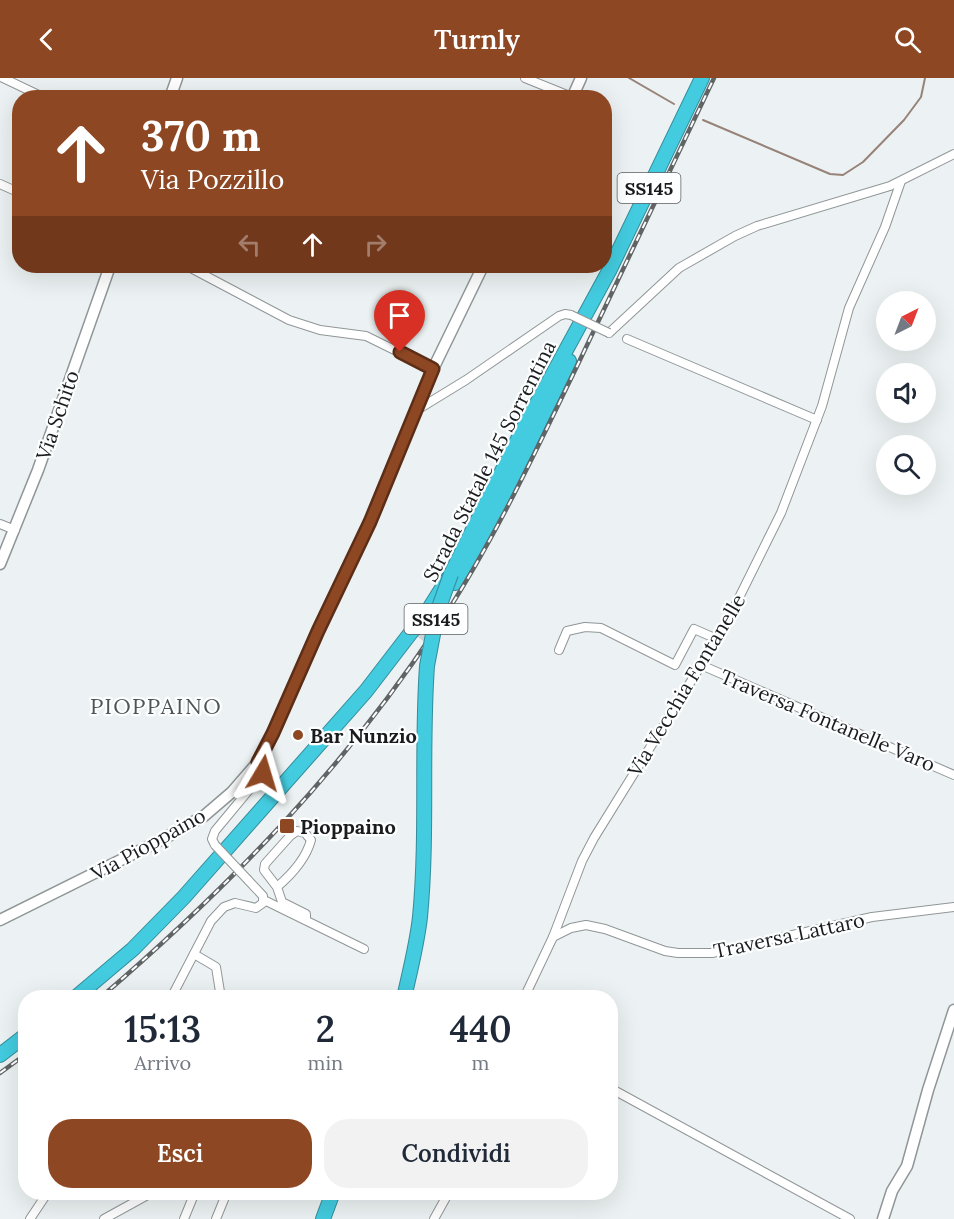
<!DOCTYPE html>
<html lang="it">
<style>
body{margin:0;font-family:Lora,serif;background:#f2f2f3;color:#1f2937;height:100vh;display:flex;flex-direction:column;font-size:22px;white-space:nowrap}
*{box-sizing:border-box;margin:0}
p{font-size:20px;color:#747a83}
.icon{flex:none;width:33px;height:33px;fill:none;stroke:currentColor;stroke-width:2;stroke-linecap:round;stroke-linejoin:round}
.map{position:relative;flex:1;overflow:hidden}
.drawer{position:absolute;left:18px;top:912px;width:600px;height:210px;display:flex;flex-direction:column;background:#fff;border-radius:24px;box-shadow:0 6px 24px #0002}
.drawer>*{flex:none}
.top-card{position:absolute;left:12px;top:12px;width:600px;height:183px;border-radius:24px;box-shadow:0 6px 24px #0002;background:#8e4723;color:#fff;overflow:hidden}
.needle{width:39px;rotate:42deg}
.controls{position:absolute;left:876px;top:213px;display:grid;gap:12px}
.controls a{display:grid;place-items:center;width:60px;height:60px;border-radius:50%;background:#fff;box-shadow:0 6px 24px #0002;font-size:30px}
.pin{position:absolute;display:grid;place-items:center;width:51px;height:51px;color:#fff;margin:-62px -26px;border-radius:50% 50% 50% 0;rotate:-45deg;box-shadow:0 0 6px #0007}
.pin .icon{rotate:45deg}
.me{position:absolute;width:66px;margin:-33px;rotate:7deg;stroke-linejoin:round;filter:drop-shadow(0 0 4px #0008)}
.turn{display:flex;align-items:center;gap:21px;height:126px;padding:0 30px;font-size:27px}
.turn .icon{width:78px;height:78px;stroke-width:2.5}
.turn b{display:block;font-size:42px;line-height:51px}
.lanes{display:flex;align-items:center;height:57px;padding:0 30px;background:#0003;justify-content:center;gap:30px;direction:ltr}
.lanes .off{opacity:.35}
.eta{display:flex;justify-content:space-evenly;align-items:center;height:102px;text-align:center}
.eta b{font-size:36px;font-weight:600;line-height:42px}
.primary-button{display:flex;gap:12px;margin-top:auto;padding:12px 30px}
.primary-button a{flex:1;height:69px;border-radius:24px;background:#8e4723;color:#fff;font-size:24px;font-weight:600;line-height:69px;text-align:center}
.primary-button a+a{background:#f2f2f3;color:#1f2937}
header{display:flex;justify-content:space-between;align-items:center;height:78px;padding:0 30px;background:#8e4723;color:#fff;font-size:27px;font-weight:600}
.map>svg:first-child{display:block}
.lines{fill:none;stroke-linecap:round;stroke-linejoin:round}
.stream{stroke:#978278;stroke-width:2}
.highway-tunnel{stroke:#ccd2d3;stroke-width:14;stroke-dasharray:14 7;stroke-linecap:butt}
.street-casing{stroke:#909697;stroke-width:10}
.secondary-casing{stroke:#909697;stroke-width:13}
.highway-casing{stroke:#348d9b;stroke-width:16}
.street{stroke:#fff;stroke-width:8}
.secondary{stroke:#fff;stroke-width:10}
.highway{stroke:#43cbdf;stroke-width:14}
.rail-casing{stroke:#616465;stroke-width:4.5}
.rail{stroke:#fdfeff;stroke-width:2;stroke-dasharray:7;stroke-linecap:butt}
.street-bridge-casing{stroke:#909697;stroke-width:10;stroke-linecap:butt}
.highway-bridge-casing{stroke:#348d9b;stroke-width:16;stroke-linecap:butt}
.street-bridge{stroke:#fff;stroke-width:8}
.highway-bridge{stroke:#43cbdf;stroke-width:14}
.route-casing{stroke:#5c2e17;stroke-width:15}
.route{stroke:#8e4723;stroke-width:10}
.poi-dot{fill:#8e4723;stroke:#fdfeff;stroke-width:2}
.labels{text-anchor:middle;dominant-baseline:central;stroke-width:4.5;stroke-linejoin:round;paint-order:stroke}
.shield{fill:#fdfeff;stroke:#5d5f60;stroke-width:1.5}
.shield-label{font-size:18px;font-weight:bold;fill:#191b1c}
.street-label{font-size:20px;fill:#191b1c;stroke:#fdfeff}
.poi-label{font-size:20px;font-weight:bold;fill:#191b1c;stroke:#fdfeff;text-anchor:start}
.quarter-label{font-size:22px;letter-spacing:1.5px;fill:#4f5556;stroke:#fdfeff}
</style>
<header><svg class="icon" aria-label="back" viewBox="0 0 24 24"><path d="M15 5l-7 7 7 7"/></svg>Turnly<svg class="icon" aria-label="search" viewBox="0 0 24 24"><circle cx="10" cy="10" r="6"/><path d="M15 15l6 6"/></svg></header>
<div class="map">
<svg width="954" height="1141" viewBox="0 0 954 1141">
<rect width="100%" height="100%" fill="#ecf2f3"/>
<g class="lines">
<g class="stream">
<path d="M 629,0 L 674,26"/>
<path d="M 703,42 L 830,96 L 843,97 L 863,84 L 904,42 L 921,19 L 925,0"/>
</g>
<path class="highway-tunnel" d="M 418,559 L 438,532"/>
<defs>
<g id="street">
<path d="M 3,0 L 45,20"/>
<path d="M 525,0 L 572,19"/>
<path d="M 0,106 L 20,115"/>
<path d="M 187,188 L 289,242 L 320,252 L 366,258 L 433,291"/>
<path d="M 609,255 L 679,190 L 735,158 L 757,148 L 890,108 L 954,76"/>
<path d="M 627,261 L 817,342"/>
<path d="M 417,332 L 466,302 L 559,238 L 565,236 L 571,237"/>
<path d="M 0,446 L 15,452"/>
<path d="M 559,572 L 567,553 L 585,549 L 601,550 L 675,587 L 694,551 L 717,561"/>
<path d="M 701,587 L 954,697"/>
<path d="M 215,767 L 212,761 L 215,753 L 263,695 L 263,689 L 258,684"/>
<path d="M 277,809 L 264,792 L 265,786 L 290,758 L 297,753 L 305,755 L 311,762 C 306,781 291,797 277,809 L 282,824 L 306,836 L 306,842"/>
<path d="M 264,822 L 364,871"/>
<path d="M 553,859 L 582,783 L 594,760 L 724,550 L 781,435 L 822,328 L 849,230 L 885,149 L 901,103"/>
<path d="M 194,876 L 216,889 L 221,920"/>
<path d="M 171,920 L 211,843 L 224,829 L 235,825 L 256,830 L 263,825 L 263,818 L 248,802"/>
<path d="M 524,920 L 553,859 L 571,850 L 586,847 L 605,851 L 665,873 L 678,875 L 712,875 L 872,839 L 954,829"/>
<path d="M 610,1010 L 850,1141"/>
<path d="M 30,1141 L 48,1114"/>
<path d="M 104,1141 L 153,1114"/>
<path d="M 184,1141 L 193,1119 L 202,1114"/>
<path d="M 216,1141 L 227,1114"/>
<path d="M 434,1141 L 449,1114"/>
</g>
<g id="secondary">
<path d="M 170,20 L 177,0"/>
<path d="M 572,20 L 581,0"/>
<path d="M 0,486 L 38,392 L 110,188"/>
<path d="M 0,842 L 163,761 L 204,738 L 232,714 L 258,684 L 273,655 L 318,553 L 370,444 L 433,291 L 483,188"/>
<path d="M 883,1141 L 892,1113 L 907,1088 L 928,1012 L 954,932"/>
</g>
<g id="highway">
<path d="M 455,505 L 492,442 L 569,283"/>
<path d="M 75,920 L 133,871 L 184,819 L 366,613 L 429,531 L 451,496 L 523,351 L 609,193 L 702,0"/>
<path d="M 404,920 C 410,893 417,866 420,839 C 428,755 421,671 427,588"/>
<path d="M 0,977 L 26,957"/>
<path d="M 323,1141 L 333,1114"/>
</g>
</defs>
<use href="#street" class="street-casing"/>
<use href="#secondary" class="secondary-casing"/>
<use href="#highway" class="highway-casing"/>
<use href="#street" class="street"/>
<use href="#secondary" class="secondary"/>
<use href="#highway" class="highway"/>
<defs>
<g id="rail">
<path d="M 100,920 C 228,810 342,693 436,551 C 492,467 535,375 579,284 C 624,189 669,95 714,0"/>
<path d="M 0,995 L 26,976"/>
</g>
</defs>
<use href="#rail" class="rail-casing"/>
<use href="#rail" class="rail"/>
<defs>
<g id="street-bridge">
<path d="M 571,237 L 609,255"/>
<path d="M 215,767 L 248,802"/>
</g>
<path id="highway-bridge" d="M 427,588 L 437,535 L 451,496"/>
</defs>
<use href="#street-bridge" class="street-bridge-casing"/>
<use href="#highway-bridge" class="highway-bridge-casing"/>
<use href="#street-bridge" class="street-bridge"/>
<use href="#highway-bridge" class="highway-bridge"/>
</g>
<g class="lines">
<defs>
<path id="route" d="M 263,695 L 263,689 L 258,684 L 273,655 L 318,553 L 370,444 L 433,291 L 400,274"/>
</defs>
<use href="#route" class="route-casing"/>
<use href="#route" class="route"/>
</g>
<g class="poi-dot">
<circle cx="298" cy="657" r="6"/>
<rect x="279" y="740" width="16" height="16" rx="3"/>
</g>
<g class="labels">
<g class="shield">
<rect x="617.5" y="95" width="63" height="30" rx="4.5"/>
<rect x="404.5" y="526" width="63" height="30" rx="4.5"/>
</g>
<g class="shield-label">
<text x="649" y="110">SS145</text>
<text x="436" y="541">SS145</text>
</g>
<g class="street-label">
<text transform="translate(57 337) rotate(-71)">Via Schito</text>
<text transform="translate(489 383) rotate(-63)">Strada Statale 145 Sorrentina</text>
<text transform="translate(686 607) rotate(-59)">Via Vecchia Fontanelle</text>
<text transform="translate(828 642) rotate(23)">Traversa Fontanelle Varo</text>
<text transform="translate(148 766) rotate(-29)">Via Pioppaino</text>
<text transform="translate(789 857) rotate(-12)">Traversa Lattaro</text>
</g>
<g class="poi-label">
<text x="310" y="657">Bar Nunzio</text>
<text x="300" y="748">Pioppaino</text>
</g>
<g class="quarter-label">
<text x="156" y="628">PIOPPAINO</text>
</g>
</g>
</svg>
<div class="controls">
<a><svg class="needle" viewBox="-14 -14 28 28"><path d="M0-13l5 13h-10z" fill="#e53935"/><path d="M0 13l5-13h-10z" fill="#747a83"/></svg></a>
<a><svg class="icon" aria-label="sound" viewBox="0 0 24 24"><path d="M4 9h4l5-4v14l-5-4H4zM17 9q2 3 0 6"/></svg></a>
<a><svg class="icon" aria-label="search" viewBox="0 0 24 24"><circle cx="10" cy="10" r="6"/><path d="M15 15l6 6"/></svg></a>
</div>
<div class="pin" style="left:400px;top:274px;background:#d93025"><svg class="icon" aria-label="arrive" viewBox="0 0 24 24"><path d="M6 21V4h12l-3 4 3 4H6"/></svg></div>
<svg class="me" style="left:263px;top:695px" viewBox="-20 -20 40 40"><path d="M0-17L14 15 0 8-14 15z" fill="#8e4723" stroke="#fff" stroke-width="4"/></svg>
<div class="top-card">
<div class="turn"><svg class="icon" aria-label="ahead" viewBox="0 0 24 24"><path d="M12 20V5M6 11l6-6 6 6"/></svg><div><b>370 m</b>Via Pozzillo</div></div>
<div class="lanes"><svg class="icon off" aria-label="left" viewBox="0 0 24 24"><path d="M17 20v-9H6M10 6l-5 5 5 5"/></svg><svg class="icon" aria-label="ahead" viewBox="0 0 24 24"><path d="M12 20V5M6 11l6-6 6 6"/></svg><svg class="icon off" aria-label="right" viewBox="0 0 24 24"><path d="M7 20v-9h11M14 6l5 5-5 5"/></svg></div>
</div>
<section class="drawer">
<div class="eta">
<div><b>15:13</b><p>Arrivo</p></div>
<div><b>2</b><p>min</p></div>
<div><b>440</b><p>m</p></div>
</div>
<div class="primary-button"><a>Esci</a><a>Condividi</a></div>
</section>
</div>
